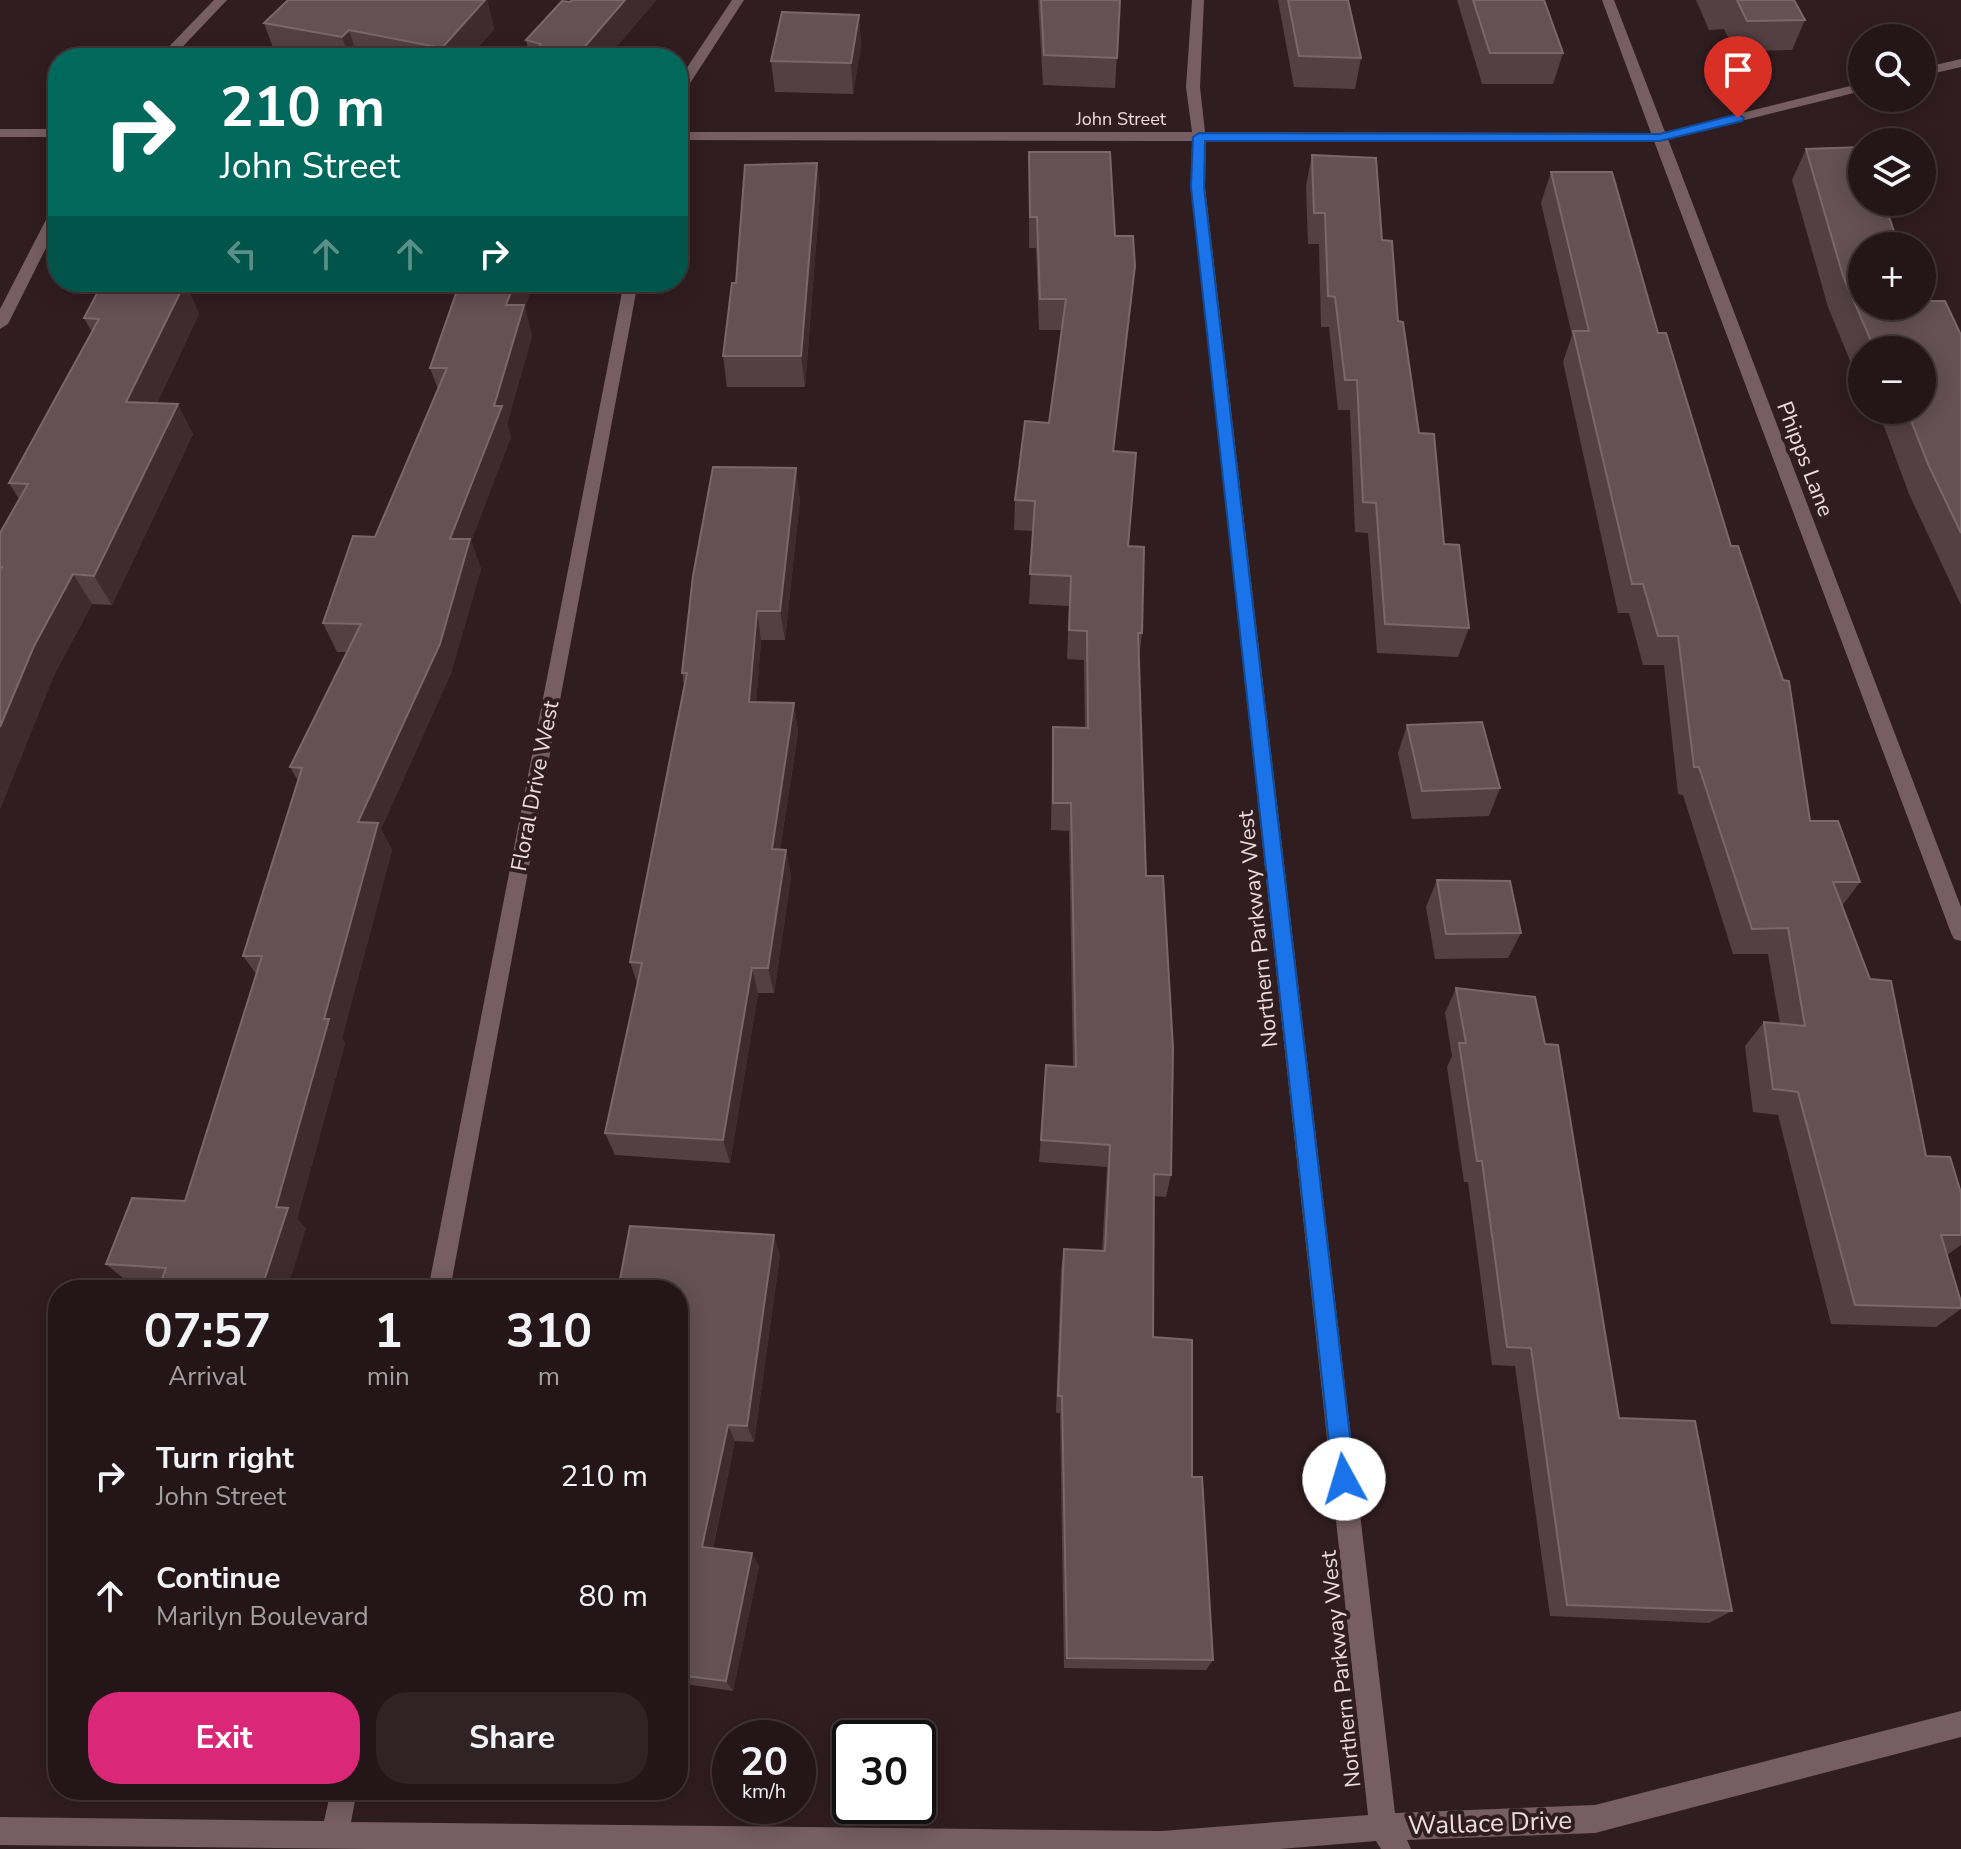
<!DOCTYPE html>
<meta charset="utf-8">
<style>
body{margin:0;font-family:"Nunito Sans",sans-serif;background:#302325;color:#f1f3f6;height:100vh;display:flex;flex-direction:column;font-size:30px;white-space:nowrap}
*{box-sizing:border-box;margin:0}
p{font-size:26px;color:#a39fa2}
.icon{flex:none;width:44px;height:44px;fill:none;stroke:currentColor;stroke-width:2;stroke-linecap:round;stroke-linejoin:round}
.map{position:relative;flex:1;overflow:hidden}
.details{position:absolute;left:48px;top:1280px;width:640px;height:520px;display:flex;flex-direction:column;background:#241618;border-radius:32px;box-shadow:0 4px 20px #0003,0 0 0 2px #413537}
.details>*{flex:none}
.top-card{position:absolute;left:48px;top:48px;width:640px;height:244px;border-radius:32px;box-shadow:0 4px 20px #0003,0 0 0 2px #413537;background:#00695c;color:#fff;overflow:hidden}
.fabs{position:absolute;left:1848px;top:24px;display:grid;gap:16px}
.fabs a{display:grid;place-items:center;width:88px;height:88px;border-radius:50%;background:#241618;box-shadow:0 4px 20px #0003,0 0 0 2px #413537;font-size:40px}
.speed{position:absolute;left:712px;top:1720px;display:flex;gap:16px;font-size:40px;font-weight:700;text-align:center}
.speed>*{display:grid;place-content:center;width:104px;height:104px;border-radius:50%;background:#241618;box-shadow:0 4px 20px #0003,0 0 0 2px #413537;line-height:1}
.speed small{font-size:20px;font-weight:400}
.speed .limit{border:4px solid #111;border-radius:12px;background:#fff;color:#111}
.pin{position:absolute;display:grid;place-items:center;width:68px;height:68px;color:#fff;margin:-82px -34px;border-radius:50% 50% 50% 0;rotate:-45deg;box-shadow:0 0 8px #0007}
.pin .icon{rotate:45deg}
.me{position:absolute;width:88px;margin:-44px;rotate:354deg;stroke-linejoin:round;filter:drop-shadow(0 0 6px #0008)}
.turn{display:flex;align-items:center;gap:28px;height:168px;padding:0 40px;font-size:36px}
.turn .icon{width:104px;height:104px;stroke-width:2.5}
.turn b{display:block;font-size:56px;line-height:68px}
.lanes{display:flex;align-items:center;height:76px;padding:0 40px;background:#0003;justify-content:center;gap:40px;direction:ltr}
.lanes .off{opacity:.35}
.eta{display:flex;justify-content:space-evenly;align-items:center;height:136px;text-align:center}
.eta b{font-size:48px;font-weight:700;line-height:56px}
.cta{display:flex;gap:16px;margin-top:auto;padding:16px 40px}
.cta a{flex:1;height:92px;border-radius:32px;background:#db2777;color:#fff;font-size:32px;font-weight:700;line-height:92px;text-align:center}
.cta a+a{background:#302325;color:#f1f3f6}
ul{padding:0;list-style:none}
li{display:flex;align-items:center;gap:24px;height:120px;padding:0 40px}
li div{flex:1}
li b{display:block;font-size:30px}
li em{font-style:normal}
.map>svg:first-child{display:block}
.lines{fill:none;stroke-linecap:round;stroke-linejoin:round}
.street{fill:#765e62;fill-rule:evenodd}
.wall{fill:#534043}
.shaded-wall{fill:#3e2b2e}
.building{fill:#645154;stroke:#796769;stroke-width:2}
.route{fill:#1a73e8;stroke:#114b97;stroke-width:2}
.labels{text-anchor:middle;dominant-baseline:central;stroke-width:8;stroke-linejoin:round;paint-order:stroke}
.far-street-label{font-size:18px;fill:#ebdddf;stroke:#301d20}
.street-label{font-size:22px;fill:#ebdddf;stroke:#301d20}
.near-street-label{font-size:26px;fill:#ebdddf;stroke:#301d20}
</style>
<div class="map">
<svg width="1961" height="1849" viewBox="0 0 1961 1849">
<rect width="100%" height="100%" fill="#301d20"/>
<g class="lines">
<g class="street">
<path d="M 214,0 L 227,0 L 172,58 L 158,58 Z"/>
<path d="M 732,0 L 744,0 L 683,94 L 678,95 L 678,81 Z"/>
<path d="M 1192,0 L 1204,0 L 1200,87 L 1205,132 L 1651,133 L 1602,0 L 1614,0 L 1665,132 L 1862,83 L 1862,91 L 1668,139 L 1961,907 L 1961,941 L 1954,939 L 1951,933 L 1654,141 L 1206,141 L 1205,187 L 1395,1813 L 1595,1805 L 1961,1711 L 1961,1737 L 1595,1833 L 1407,1840 L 1411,1849 L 1381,1849 L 1376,1841 L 1280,1849 L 366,1849 L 0,1845 L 0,1817 L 324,1821 L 331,1790 L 357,1790 L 351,1822 L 1162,1831 L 1368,1815 L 1191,187 L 1192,141 L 678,140 L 678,132 L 1192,132 L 1186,87 Z"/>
<path d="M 1961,59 L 1961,67 L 1922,76 L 1922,68 Z"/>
<rect x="0" y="129" width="58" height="8"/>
<path d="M 58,206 L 58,224 L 8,324 L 0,329 L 0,309 L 51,210 Z"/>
<path d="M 624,282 L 638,282 L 450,1290 L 428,1290 Z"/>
</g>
</g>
<g class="wall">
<path d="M 288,0 L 487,0 L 494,29 L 469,58 L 300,58 L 275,53 L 264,23 Z"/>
<path d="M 572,0 L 656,0 L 607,58 L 530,58 L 526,40 Z"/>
<path d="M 1038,0 L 1120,0 L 1115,88 L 1043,85 Z"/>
<path d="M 1278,0 L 1348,0 L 1361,58 L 1355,89 L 1294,87 Z"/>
<path d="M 1457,0 L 1544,0 L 1563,53 L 1553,84 L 1482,84 Z"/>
<path d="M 1696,0 L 1794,0 L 1805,20 L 1792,50 L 1735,51 L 1724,29 L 1709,30 Z"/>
<path d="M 859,15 L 861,45 L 853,94 L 775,92 L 771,61 Z"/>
<path d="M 1806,149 L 1862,306 L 1961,335 L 1961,605 L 1909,494 L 1878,410 L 1922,410 L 1922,350 L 1862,350 L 1862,390 L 1828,307 L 1792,180 Z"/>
<path d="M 1029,152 L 1115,236 L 1132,297 L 1114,451 L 1142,633 L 1139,659 L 1146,876 L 1171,1175 L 1166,1197 L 1154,1196 L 1153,1337 L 1192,1477 L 1213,1660 L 1206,1670 L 1064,1668 L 1060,1413 L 1056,1413 L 1061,1269 L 1064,1249 L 1102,1251 L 1107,1167 L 1039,1162 L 1046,1065 L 1073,1067 L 1069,831 L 1051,830 L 1052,755 L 1053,727 L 1085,728 L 1084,660 L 1067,659 L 1069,606 L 1029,604 L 1033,531 L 1014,530 L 1015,500 L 1049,423 L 1062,330 L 1039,330 L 1036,248 L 1029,248 Z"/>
<path d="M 1312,155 L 1382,240 L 1419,433 L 1444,544 L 1469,628 L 1458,657 L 1377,653 L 1368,533 L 1355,532 L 1350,410 L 1338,410 L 1329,327 L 1321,327 L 1319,244 L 1308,244 L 1306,186 Z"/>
<path d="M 817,163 L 820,194 L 805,387 L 727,387 L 723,356 L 736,283 Z"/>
<path d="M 1551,172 L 1658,333 L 1810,821 L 1860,882 L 1842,906 L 1926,1156 L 1961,1193 L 1961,1245 L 1947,1255 L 1961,1302 L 1961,1309 L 1936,1327 L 1831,1324 L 1778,1115 L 1753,1112 L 1745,1046 L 1764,1022 L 1780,1024 L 1768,954 L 1733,954 L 1683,795 L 1678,794 L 1664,665 L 1643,665 L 1629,613 L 1618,613 L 1563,362 L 1572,335 L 1541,203 Z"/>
<path d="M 103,282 L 187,282 L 186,285 L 199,314 L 157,403 L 193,434 L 112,605 L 92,604 L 54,675 L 0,809 L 0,533 L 19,499 L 9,483 L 92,332 L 84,318 Z"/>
<path d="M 525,308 L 532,336 L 507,424 L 511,437 L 471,541 L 481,569 L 451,673 L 381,829 L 392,850 L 342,1038 L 345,1043 L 297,1219 L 306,1229 L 160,1286 L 130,1284 L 106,1264 L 185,1201 L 257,975 L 243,956 L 298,781 L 290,767 L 347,652 L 337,652 L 323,623 L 375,537 L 438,389 L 430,368 Z"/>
<path d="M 800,499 L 785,640 L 761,640 L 756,702 L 794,703 L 798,732 L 780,850 L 786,850 L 791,877 L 774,993 L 758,993 L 730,1163 L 615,1155 L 605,1133 L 637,983 L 630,962 L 684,686 L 682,673 Z"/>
<path d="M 1407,725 L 1500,788 L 1489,816 L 1412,819 L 1398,753 Z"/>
<path d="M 1437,880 L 1521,933 L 1508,958 L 1435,959 L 1426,907 Z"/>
<path d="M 1456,988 L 1619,1418 L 1732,1611 L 1709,1623 L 1550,1616 L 1515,1366 L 1492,1365 L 1468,1182 L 1464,1182 L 1447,1067 L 1452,1056 L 1445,1013 Z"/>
<path d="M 780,1255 L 754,1442 L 735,1441 L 713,1548 L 759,1566 L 733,1691 L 678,1683 L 678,1290 Z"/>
</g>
<g class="shaded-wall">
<path d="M 485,0 L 487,0 L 494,29 L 469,58 L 445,58 L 442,48 Z"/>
<path d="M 625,0 L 656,0 L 607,58 L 575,58 Z"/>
<path d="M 859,15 L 861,45 L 853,94 L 851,63 Z"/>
<path d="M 349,30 L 358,58 L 349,58 L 342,37 Z"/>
<path d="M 817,163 L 820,194 L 805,387 L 801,356 Z"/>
<path d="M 1135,266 L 1132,297 L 1111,481 L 1113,451 Z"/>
<path d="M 156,282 L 187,282 L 186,285 L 199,314 L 143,432 L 126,402 Z"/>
<path d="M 515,282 L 535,282 L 525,308 L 532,336 L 507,424 L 511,437 L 471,541 L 481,569 L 451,673 L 381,829 L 392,850 L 342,1038 L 345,1043 L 297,1219 L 306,1229 L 287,1290 L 261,1290 L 276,1207 L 324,1019 L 358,822 L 494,406 L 506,305 Z"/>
<path d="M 178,404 L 193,434 L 112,605 L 94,576 Z"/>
<path d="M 796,468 L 800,499 L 785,640 L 780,611 Z"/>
<path d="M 73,574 L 92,604 L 54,675 L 0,809 L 0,727 L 34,646 Z"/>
<path d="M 757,611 L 761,640 L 754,730 L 749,702 Z"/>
<path d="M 794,703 L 798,732 L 776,876 L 772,849 Z"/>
<path d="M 786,850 L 791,877 L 774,993 L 768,968 Z"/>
<path d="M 752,968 L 758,993 L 730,1163 L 723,1140 Z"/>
<path d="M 774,1235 L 780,1255 L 754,1442 L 747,1426 Z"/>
<path d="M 728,1425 L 735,1441 L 710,1560 L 702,1547 Z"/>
<path d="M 752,1553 L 759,1566 L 733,1691 L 726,1681 Z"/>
</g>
<g class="building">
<path d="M 288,0 L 485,0 L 442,48 L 349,30 L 342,37 L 264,23 Z"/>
<path d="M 572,0 L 625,0 L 575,58 L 531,58 L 541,44 L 526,40 L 562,1 L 570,2 Z"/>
<path d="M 1041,0 L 1120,0 L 1117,58 L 1044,55 Z"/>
<path d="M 1288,0 L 1348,0 L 1361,58 L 1299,56 Z"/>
<path d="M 1473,0 L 1544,0 L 1563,53 L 1490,53 Z"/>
<path d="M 1737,0 L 1794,0 L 1805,20 L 1747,21 Z"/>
<path d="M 782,12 L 859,15 L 851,63 L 771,61 Z"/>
<path d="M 1862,147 L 1862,202 L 1884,202 L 1899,246 L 1862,246 L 1862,306 L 1922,306 L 1922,301 L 1945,301 L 1961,335 L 1961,533 L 1928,464 L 1907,410 L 1922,410 L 1922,350 L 1875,350 L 1843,276 L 1806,149 Z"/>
<path d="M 1029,152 L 1110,152 L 1115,236 L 1133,236 L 1135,266 L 1113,451 L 1136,453 L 1128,546 L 1144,547 L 1142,633 L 1138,633 L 1146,876 L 1163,876 L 1173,1048 L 1171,1175 L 1154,1174 L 1153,1337 L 1192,1340 L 1192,1477 L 1202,1477 L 1213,1660 L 1067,1658 L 1062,1396 L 1058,1396 L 1064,1249 L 1105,1251 L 1110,1145 L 1041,1140 L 1046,1065 L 1076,1067 L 1071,803 L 1053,803 L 1053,727 L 1088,728 L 1087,631 L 1069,630 L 1071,576 L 1030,574 L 1035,501 L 1015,500 L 1025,421 L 1049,423 L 1066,299 L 1040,299 L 1037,217 L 1030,217 Z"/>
<path d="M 1312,155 L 1376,158 L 1382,240 L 1392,241 L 1398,321 L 1403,322 L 1419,433 L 1434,434 L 1444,544 L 1459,545 L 1469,628 L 1385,624 L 1376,503 L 1363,502 L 1357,380 L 1345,380 L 1335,297 L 1328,296 L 1325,213 L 1314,213 Z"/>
<path d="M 817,163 L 801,356 L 723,356 L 732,283 L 736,283 L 745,165 Z"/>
<path d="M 1551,172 L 1612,172 L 1658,333 L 1666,333 L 1731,546 L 1738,546 L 1783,680 L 1789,681 L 1810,821 L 1838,821 L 1860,882 L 1833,882 L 1870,979 L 1891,981 L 1926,1156 L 1950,1157 L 1961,1193 L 1961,1235 L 1941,1235 L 1961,1302 L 1961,1308 L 1855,1305 L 1798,1092 L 1773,1089 L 1764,1022 L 1805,1026 L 1788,928 L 1752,929 L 1699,767 L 1694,767 L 1678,636 L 1658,636 L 1643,584 L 1632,584 L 1573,331 L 1589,331 Z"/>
<path d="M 103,282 L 185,283 L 126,402 L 178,404 L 94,576 L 73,574 L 34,646 L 0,727 L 0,571 L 2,567 L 0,567 L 0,533 L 28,484 L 9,483 L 99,319 L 84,318 Z"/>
<path d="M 460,282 L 515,282 L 506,305 L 524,305 L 494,406 L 502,406 L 450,539 L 470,539 L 440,644 L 358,822 L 378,823 L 324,1019 L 329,1019 L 276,1207 L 288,1208 L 261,1290 L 158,1290 L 166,1268 L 106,1264 L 132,1198 L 185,1201 L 262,956 L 243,956 L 302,768 L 290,767 L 361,624 L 323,623 L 353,536 L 375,537 L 447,368 L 430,368 Z"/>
<path d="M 713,467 L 796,468 L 780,611 L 757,611 L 749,702 L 794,703 L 772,849 L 786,850 L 768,968 L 752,968 L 723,1140 L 605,1133 L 642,963 L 630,962 L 687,673 L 682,673 L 693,576 Z"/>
<path d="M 1482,722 L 1500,788 L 1422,791 L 1407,725 Z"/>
<path d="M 1437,880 L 1510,881 L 1521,933 L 1446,934 Z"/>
<path d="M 1456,988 L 1535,997 L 1545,1044 L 1558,1045 L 1619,1418 L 1695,1421 L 1732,1611 L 1567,1605 L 1531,1348 L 1507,1347 L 1482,1161 L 1477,1161 L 1459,1043 L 1466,1043 Z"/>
<path d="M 630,1226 L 774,1235 L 747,1426 L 728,1425 L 702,1547 L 752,1553 L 726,1681 L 678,1675 L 678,1290 L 618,1290 Z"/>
</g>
<path class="route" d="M 1738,114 L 1744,118 L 1742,121 L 1660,141 L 1205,141 L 1204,187 L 1355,1479 L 1352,1486 L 1344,1490 L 1336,1486 L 1333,1479 L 1191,187 L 1193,137 L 1199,133 L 1660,134 Z"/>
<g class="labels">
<g class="far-street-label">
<text x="1121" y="119">John Street</text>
</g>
<g class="street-label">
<text transform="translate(1805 459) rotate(69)">Phipps Lane</text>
<text transform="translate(535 786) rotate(-79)">Floral Drive West</text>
<text transform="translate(1258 929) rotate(-96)">Northern Parkway West</text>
<text transform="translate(1341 1669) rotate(-96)">Northern Parkway West</text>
</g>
<g class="near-street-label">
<text transform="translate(1490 1823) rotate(-2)">Wallace Drive</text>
</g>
</g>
</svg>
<div class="fabs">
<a><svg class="icon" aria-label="search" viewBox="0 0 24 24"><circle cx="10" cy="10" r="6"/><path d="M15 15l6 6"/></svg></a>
<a><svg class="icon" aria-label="layers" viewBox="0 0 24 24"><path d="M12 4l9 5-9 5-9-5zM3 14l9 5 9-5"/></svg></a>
<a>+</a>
<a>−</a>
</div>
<div class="speed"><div>20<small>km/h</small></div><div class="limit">30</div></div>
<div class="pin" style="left:1738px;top:118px;background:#d93025"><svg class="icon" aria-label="arrive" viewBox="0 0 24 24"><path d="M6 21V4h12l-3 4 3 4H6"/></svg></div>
<svg class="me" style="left:1344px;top:1479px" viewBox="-20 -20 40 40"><circle r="19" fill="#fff"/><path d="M0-13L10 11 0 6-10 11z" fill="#1a73e8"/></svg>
<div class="top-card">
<div class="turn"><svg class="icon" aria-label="right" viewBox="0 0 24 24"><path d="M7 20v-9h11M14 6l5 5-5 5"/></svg><div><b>210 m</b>John Street</div></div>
<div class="lanes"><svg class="icon off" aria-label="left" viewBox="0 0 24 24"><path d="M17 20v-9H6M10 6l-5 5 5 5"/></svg><svg class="icon off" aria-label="ahead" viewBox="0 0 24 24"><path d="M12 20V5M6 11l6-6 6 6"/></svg><svg class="icon off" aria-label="ahead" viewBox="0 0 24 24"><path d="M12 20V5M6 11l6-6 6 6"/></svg><svg class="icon" aria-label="right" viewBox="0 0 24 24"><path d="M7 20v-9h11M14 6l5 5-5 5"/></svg></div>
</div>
<section class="details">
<div class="eta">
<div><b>07:57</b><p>Arrival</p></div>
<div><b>1</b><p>min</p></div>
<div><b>310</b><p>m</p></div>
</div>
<ul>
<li><svg class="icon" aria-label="right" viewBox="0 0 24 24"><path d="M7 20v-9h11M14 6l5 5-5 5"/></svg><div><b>Turn right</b><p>John Street</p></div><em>210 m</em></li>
<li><svg class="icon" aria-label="ahead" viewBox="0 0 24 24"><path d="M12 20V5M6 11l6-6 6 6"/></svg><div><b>Continue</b><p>Marilyn Boulevard</p></div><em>80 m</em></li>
</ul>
<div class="cta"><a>Exit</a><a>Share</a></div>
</section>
</div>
